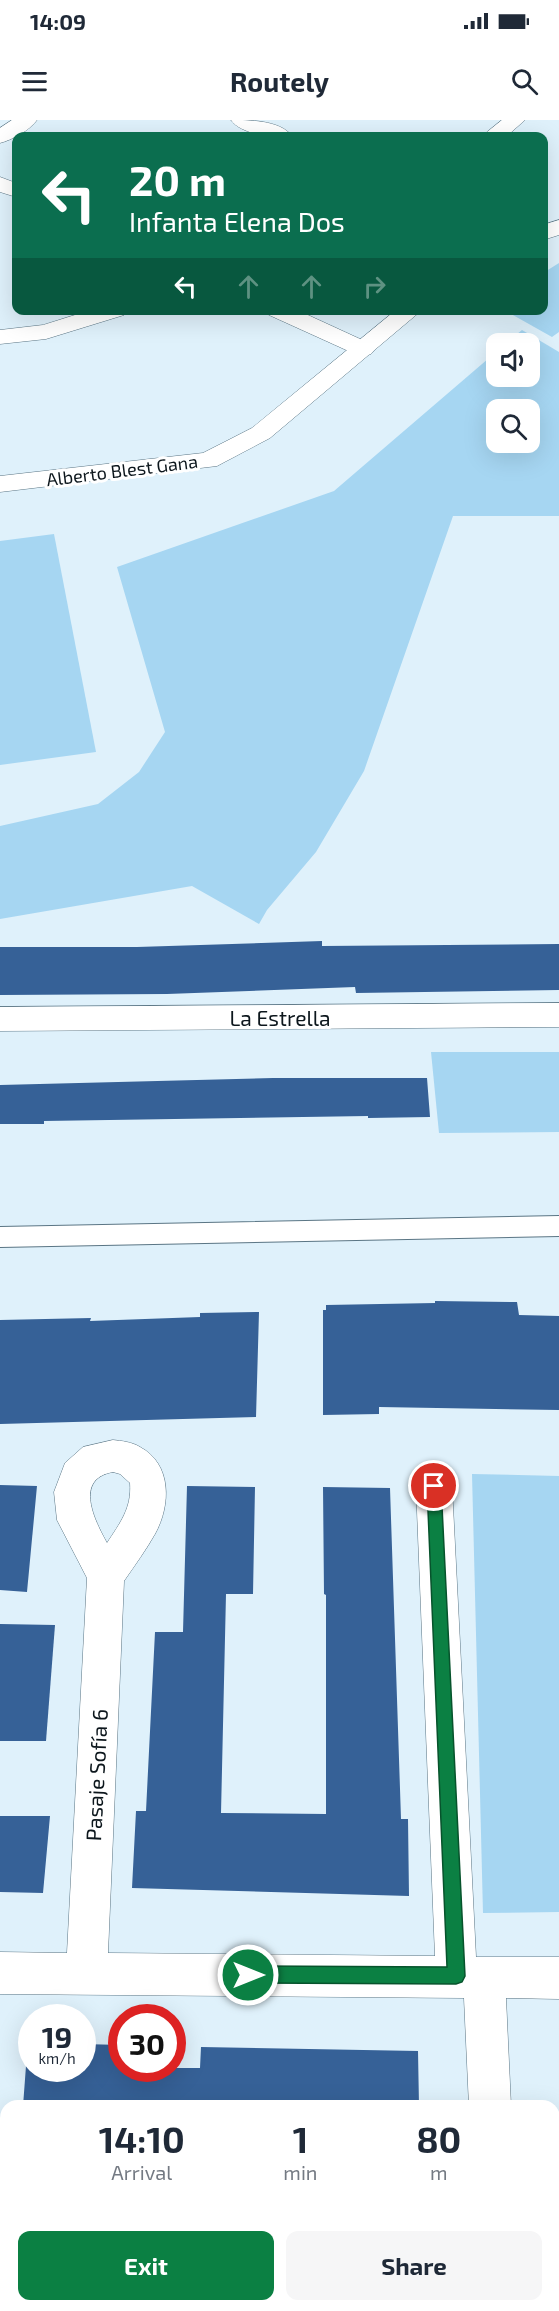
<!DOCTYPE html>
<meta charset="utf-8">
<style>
body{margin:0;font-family:"Exo 2",sans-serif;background:#f6f6f7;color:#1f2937;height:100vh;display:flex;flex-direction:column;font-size:22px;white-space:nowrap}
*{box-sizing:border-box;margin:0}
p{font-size:20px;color:#747a83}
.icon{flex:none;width:33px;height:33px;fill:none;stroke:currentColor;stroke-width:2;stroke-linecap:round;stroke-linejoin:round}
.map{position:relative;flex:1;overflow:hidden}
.panel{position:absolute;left:0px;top:1980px;width:560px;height:212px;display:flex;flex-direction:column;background:#fff;border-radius:18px 18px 0 0;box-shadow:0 6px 24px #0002}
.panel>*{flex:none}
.hud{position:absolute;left:12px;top:12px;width:536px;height:183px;border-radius:12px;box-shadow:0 6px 24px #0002;background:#0b6e4f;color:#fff;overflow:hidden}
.buttons{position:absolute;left:486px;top:213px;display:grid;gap:12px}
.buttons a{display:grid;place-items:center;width:54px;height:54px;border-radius:12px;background:#fff;box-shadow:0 6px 24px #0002;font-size:30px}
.speed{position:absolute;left:18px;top:1884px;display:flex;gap:12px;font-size:30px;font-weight:700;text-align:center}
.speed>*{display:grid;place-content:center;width:78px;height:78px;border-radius:50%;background:#fff;box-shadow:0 6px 24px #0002;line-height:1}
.speed small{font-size:15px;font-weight:400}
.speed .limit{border:9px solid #d22;background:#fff;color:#111}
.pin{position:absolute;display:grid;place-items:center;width:51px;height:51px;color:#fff;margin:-26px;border:3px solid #fff;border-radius:50%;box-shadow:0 2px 6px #0007}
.me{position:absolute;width:66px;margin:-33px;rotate:90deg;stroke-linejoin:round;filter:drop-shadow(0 0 4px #0008)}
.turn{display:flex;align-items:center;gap:21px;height:126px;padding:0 18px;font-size:27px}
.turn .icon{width:78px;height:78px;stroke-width:2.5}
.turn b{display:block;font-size:42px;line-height:51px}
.lanes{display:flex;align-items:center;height:57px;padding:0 18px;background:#0003;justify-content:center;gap:30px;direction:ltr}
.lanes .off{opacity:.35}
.eta{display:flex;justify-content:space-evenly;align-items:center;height:102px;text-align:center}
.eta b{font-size:36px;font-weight:700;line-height:42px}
.button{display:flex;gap:12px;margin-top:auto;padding:12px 18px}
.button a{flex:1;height:69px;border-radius:12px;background:#0b8043;color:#fff;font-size:24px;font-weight:700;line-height:69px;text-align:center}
.button a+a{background:#f6f6f7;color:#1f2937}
.status{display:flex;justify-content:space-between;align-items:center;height:42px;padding:0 30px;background:#fff;direction:ltr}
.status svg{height:16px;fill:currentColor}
header{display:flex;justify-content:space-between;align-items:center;height:78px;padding:0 18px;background:#fff;font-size:27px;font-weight:700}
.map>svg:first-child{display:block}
.green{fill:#a6d6f2;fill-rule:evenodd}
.building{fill:#366197}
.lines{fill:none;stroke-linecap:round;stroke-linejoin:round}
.lane-casing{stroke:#5a7584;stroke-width:2}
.street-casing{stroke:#5a7584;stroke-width:1}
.secondary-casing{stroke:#5a7584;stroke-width:1}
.lane{fill:#fff;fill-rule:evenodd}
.street{fill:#fff;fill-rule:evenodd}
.secondary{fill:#fff;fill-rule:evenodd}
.route{fill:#0b8043;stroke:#07532c;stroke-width:1.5}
.labels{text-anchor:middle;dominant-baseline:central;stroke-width:6;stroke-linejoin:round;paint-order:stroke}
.far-street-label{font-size:18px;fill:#0c161c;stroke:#fff}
.street-label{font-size:21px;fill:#0c161c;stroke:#fff}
</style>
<div class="status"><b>14:09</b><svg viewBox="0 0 49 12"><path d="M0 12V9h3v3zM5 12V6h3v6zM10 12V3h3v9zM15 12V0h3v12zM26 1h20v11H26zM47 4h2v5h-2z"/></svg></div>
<header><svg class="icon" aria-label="menu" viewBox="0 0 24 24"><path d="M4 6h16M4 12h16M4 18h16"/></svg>Routely<svg class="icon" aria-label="search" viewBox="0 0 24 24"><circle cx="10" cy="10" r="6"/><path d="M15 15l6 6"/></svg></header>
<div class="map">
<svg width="559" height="2191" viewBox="0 0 559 2191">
<rect width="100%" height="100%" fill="#dff1fb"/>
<g class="green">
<path d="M 559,143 L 559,212 L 552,217 L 506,191 L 543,190 L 543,153 Z"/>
<path d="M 522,210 L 559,232 L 559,396 L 453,396 L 364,651 L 316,732 L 267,790 L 259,804 L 192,766 L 0,799 L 0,706 L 98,684 L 139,652 L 165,612 L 117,447 L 334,371 L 496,232 L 496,256 L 530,256 L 530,224 L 506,223 ZM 496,290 L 530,290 L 530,322 L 496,322 Z"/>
<path d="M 54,414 L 96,632 L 0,645 L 0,421 Z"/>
<path d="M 431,932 L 559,932 L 559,1012 L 439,1013 Z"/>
<path d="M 472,1354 L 559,1356 L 559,1792 L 483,1793 Z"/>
</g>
<g class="building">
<path d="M 322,821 L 322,826 L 559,824 L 559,870 L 356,873 L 355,867 L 167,874 L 0,875 L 0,827 L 137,827 Z"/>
<path d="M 273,958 L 427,958 L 430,997 L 368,998 L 368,996 L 44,1001 L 44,1004 L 0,1004 L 0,965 Z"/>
<path d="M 435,1181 L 517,1182 L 519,1195 L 559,1196 L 559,1290 L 379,1287 L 379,1294 L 323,1295 L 323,1190 L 326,1190 L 326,1185 L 435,1183 Z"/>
<path d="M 259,1192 L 256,1297 L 0,1304 L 0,1200 L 91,1198 L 90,1201 L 200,1197 L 200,1193 Z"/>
<path d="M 0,1365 L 37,1366 L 27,1472 L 0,1470 Z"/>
<path d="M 187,1366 L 255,1367 L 253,1474 L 226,1474 L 221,1693 L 326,1694 L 326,1475 L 324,1474 L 323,1367 L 390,1368 L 401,1699 L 408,1699 L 409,1776 L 132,1768 L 136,1691 L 146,1691 L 155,1512 L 183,1512 Z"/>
<path d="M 0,1504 L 55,1505 L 46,1621 L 0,1621 Z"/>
<path d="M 0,1696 L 50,1696 L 43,1773 L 0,1772 Z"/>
<path d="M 82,1924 L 122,1925 L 122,1948 L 200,1948 L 201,1927 L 418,1931 L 419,1986 L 23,1986 L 26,1946 L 32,1946 L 32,1948 L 82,1948 Z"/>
</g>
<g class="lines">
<defs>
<path id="lane" d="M 559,1096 L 559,1116 L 0,1127 L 0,1107 Z"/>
<g id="street">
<path d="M 12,0 L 37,0 C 30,10 12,20 0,23 L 0,8 Z"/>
<path d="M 231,0 C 248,0 280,0 292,16 C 275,18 241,15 231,0 Z"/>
<path d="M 502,0 L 525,0 L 507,16 L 484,16 L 487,12 Z"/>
<path d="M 0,57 L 16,63 L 16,77 L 0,72 Z"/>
<path d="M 91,190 L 127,190 L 124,195 L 46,219 L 0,224 L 0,210 L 43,205 Z"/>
<path d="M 266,190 L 297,190 L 371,224 L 375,229 L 371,234 L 363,236 L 355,234 L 269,195 Z"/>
<path d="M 559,883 L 559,907 L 0,911 L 0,887 Z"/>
<path d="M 113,1320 C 122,1321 132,1322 140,1327 C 172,1344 171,1385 155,1414 C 146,1430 135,1445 124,1461 L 108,1833 L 435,1836 L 416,1366 L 421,1354 L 434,1349 L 447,1354 L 452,1366 L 476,1837 L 559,1837 L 559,1879 L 506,1878 L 511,1986 L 469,1986 L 464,1878 L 0,1874 L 0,1832 L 67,1833 L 87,1458 L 57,1400 L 54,1372 L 65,1343 L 83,1327 ZM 113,1352 L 120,1354 L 130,1363 C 132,1388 120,1403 107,1423 C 95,1401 73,1359 113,1352 Z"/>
<path d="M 554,2167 L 559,2167 L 559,2191 L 476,2190 L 478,2186 L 554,2186 Z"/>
</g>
<g id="secondary">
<path d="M 559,100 L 559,115 L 543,120 L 543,105 Z"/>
<path d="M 396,190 L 422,190 L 270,318 L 217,346 L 0,372 L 0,356 L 203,333 L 252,308 Z"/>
</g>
</defs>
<use href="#lane" class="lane-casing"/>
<use href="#street" class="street-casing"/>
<use href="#secondary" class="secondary-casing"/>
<use href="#lane" class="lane"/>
<use href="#street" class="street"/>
<use href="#secondary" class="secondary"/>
</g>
<path class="route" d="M 434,1360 L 439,1362 L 441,1366 L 465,1856 L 462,1862 L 456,1864 L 248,1863 L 242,1861 L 240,1855 L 242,1849 L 248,1846 L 447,1847 L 427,1366 L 429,1362 Z"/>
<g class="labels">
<g class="far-street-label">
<text transform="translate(122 350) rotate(-7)">Alberto Blest Gana</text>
</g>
<g class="street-label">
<text x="280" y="897">La Estrella</text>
<text transform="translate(96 1655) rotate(-87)">Pasaje Sofía 6</text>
</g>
</g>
</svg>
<div class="buttons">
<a><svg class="icon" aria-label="sound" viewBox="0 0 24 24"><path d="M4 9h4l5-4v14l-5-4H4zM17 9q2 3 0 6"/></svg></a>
<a><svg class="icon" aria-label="search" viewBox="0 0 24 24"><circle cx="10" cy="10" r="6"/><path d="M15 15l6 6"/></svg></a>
</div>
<div class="speed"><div>19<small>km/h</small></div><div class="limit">30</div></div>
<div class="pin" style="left:434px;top:1366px;background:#d93025"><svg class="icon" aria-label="arrive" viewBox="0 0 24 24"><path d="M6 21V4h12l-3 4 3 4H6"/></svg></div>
<svg class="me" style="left:248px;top:1855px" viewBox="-20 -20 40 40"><circle r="17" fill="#0b8043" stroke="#fff" stroke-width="3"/><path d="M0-11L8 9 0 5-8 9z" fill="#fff"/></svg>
<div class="hud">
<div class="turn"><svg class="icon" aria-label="left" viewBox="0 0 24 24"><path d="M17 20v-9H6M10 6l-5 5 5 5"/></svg><div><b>20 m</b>Infanta Elena Dos</div></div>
<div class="lanes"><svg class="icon" aria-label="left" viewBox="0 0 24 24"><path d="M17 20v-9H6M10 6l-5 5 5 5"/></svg><svg class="icon off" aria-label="ahead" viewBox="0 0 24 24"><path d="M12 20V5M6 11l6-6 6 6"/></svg><svg class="icon off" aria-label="ahead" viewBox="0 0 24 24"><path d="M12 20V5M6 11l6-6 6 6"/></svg><svg class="icon off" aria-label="right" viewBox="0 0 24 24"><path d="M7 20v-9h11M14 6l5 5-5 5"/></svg></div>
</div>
<section class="panel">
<div class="eta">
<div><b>14:10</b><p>Arrival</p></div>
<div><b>1</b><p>min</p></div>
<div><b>80</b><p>m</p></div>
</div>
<div class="button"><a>Exit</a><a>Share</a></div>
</section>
</div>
